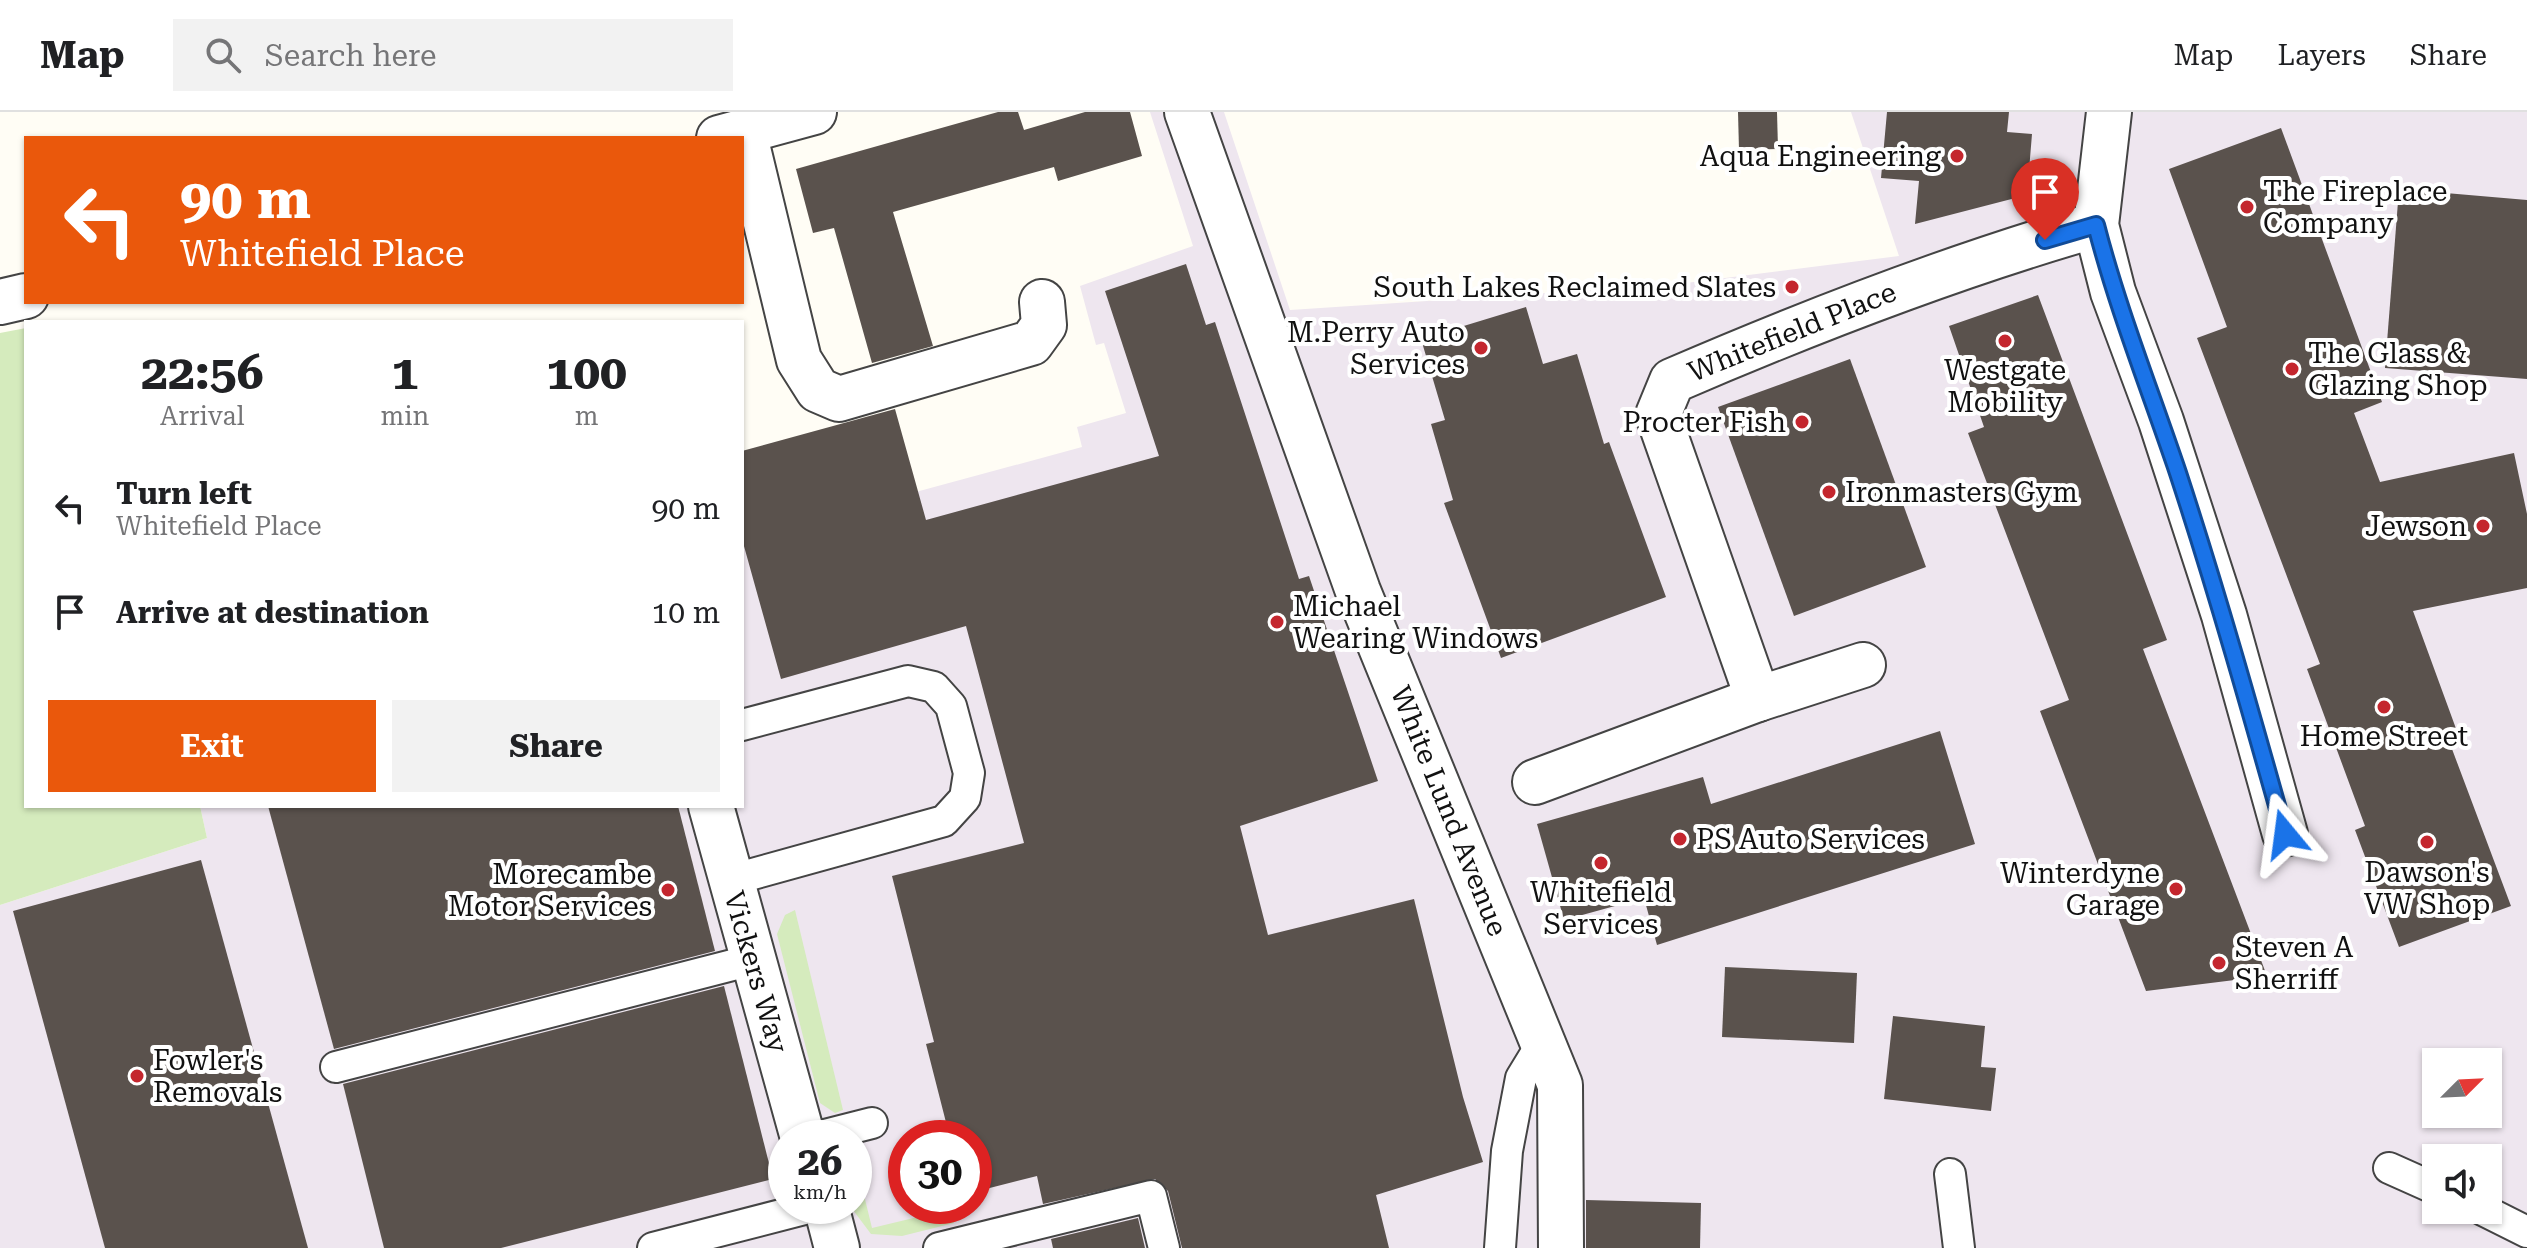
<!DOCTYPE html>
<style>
body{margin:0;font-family:"Roboto Serif",serif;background:#f2f2f2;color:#202124;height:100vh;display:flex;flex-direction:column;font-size:30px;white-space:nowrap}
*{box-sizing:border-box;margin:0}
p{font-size:26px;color:#757577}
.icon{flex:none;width:44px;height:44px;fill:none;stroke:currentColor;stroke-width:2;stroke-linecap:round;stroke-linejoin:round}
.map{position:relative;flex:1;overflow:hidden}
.sheet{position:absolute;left:24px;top:208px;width:720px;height:488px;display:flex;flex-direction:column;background:#fff;border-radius:0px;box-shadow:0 2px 6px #0004}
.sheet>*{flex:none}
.guide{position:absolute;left:24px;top:24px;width:720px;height:168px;border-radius:0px;box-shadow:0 2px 6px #0004;background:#ea580c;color:#fff;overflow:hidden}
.needle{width:52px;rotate:66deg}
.buttons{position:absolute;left:2422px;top:936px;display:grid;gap:16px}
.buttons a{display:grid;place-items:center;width:80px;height:80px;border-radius:0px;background:#fff;box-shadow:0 2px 6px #0004;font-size:40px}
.speed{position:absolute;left:768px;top:1008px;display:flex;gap:16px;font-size:40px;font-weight:700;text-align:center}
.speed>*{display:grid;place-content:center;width:104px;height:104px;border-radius:50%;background:#fff;box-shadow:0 2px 6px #0004;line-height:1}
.speed small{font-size:20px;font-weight:400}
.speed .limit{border:12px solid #d22;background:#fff;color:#111}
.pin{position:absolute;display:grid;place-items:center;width:68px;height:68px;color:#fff;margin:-82px -34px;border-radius:50% 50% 50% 0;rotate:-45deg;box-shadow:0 0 8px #0007}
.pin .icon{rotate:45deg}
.me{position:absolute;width:88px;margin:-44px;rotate:344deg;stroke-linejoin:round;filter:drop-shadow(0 0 6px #0008)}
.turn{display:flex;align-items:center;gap:28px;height:168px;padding:0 24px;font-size:36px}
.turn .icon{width:104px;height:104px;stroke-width:2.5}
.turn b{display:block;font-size:56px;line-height:68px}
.eta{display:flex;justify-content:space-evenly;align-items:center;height:136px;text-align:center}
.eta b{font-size:48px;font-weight:700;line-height:56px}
.button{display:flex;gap:16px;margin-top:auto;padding:16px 24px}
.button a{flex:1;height:92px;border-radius:0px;background:#ea580c;color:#fff;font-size:32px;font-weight:700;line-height:92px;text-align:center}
.button a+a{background:#f2f2f2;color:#202124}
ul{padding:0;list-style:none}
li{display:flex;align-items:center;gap:24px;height:104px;padding:0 24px}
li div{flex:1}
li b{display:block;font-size:30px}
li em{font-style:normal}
header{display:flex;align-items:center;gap:48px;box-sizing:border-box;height:112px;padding:0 40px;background:#fff;border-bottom:2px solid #e0e0e0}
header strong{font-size:38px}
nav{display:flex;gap:44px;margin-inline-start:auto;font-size:28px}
.search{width:560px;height:72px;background:#f2f2f2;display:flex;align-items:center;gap:20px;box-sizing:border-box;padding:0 28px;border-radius:0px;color:#757577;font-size:30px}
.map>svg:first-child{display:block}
.industrial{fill:#eee6ef;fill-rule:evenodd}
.green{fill:#d5ebbd}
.building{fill:#5a524d}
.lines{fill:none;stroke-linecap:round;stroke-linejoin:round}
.service-casing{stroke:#444;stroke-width:34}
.minor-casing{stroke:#444;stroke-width:48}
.tertiary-casing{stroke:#444;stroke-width:48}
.service{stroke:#fff;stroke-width:30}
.minor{stroke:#fff;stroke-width:44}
.tertiary{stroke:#fff;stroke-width:44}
.route-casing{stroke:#114b97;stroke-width:20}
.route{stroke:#1a73e8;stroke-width:14}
.poi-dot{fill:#c4262e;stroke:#fff;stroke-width:3}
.labels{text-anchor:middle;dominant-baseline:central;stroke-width:8;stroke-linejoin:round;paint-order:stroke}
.poi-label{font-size:28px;fill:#111;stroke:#fff;text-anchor:end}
.street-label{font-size:28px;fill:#111;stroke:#fff}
</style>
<header>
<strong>Map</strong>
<div class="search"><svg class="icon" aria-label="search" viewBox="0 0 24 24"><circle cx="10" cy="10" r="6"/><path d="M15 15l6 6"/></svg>Search here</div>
<nav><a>Map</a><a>Layers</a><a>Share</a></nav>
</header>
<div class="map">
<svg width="2527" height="1136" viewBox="0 0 2527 1136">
<rect width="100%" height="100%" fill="#fffdf5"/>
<path class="industrial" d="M 1150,0 L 1224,0 L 1290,198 L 1670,173 L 1899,144 L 1851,0 L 2527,0 L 2527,1136 L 0,1136 L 0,793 L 207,726 L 200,694 L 742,694 L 742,418 L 783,416 L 1082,335 L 1077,315 L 1126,301 L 1104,231 L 1096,233 L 1080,174 L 1193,134 ZM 2436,950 L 2488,950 L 2488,1002 L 2436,1002 ZM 786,1026 L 854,1026 L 854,1094 L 786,1094 ZM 906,1026 L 974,1026 L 974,1094 L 906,1094 ZM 2436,1046 L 2488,1046 L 2488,1098 L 2436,1098 Z"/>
<g class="green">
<path d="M 26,216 L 26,694 L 200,694 L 207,726 L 0,793 L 0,221 Z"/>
<path d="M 795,798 L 843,998 L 835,1001 L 820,991 L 777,822 L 785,803 Z"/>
<path d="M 854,1042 L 872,1116 L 951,1097 L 954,1111 L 902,1124 L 871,1122 L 850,1094 L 854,1094 Z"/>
</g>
<g class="building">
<path d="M 998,0 L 1018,0 L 1024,18 L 1085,0 L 1130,0 L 1142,44 L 1058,69 L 1054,55 L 893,100 L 933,234 L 872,251 L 834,116 L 813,121 L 796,57 Z"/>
<path d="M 1738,0 L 1777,0 L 1778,37 L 1739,38 Z"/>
<path d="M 1887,0 L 2009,0 L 2007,20 L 2032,22 L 2027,83 L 1915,112 L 1919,69 L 1881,66 Z"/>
<path d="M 2281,16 L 2382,290 L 2354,301 L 2380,370 L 2514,341 L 2527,402 L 2527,476 L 2413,499 L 2462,633 L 2452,637 L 2511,794 L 2399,835 L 2355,718 L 2365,714 L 2307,557 L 2320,552 L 2197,226 L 2227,215 L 2169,57 Z"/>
<path d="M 2399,77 L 2527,88 L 2527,267 L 2385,256 Z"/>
<path d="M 1186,152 L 1206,213 L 1215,210 L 1299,467 L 1309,464 L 1378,669 L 1240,714 L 1268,823 L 1414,787 L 1463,985 L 1483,1050 L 1376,1083 L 1389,1136 L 1182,1136 L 1168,1079 L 1155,1067 L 1043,1092 L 1037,1064 L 974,1080 L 974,1026 L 950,1026 L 926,932 L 934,930 L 892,764 L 1024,731 L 966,514 L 781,567 L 742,427 L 742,339 L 895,297 L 926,408 L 1159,344 L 1105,179 Z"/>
<path d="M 2038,183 L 2167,528 L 2143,537 L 2267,864 L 2146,879 L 2040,599 L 2069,588 L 1968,321 L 1984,315 L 1949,214 Z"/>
<path d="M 1526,195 L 1543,252 L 1577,242 L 1604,332 L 1609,330 L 1666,485 L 1501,546 L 1444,391 L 1453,388 L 1431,312 L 1445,308 L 1421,227 Z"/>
<path d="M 1850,247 L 1926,455 L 1794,504 L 1718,295 Z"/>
<path d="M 1940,619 L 1975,732 L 1657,833 L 1644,786 L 1564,808 L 1537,712 L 1703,665 L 1711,692 Z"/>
<path d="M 268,694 L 678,694 L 715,839 L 334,937 Z"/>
<path d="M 201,748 L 308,1136 L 105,1136 L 13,799 Z"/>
<path d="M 1725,855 L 1857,861 L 1854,931 L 1722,925 Z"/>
<path d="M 724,874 L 773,1067 L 501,1136 L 384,1136 L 343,972 Z"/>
<path d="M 1893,904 L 1985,914 L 1981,955 L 1996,956 L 1991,999 L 1884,987 Z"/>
<path d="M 1586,1088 L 1701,1091 L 1700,1136 L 1586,1136 Z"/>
<path d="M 1138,1106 L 1145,1136 L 1053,1136 L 1051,1127 Z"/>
</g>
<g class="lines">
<defs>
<g id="service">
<path d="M 731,768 L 944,709 L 965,686 L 969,661 L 951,594 L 934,575 L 908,569 L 742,613"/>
<path d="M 336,955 L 752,848"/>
<path d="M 813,1026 L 872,1011"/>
<path d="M 2389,1056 L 2436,1077"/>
<path d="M 1950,1062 L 1959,1136"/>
<path d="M 2483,1098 L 2527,1120"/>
<path d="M 653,1136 L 816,1094"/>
<path d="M 939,1136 L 1151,1084 L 1164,1136"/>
<path d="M 1500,1136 L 1507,1039 L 1521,966 L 1543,930"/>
</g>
<g id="minor">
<path d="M 1187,0 L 1358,479 L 1560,973 L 1561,1136"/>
<path d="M 2109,0 L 2096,113 L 2113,180 L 2161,309 L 2224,503 L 2285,722"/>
<path d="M 744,20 L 799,248 L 818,278 L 839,287 L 1031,231 L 1044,213 L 1042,190"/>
<path d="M 1758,587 L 1658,303 L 1672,269 C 1811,209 1950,155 2096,113"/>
<path d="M 1535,670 L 1758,587 L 1863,553"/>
<path d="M 711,694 L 803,1026"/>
<path d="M 826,1094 L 837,1136"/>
</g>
<g id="tertiary">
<path d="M 719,26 L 814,0"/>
<path d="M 0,190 L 26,184"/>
</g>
</defs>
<use href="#service" class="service-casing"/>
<use href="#minor" class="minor-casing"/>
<use href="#tertiary" class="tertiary-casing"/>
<use href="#service" class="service"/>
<use href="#minor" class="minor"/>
<use href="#tertiary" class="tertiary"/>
</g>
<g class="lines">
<defs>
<path id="route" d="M 2045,128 L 2096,113 C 2118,198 2150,278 2178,361 C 2217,480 2251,601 2285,722"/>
</defs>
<use href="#route" class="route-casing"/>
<use href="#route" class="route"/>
</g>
<g class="poi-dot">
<circle cx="1957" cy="44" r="8"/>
<circle cx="2247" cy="95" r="8"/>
<circle cx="1792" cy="175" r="8"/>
<circle cx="2005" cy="229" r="8"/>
<circle cx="1481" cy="236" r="8"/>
<circle cx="2292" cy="257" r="8"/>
<circle cx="1802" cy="310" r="8"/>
<circle cx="1829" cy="380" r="8"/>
<circle cx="2483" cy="414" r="8"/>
<circle cx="1277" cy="510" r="8"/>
<circle cx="2384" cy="595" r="8"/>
<circle cx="1680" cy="727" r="8"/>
<circle cx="2427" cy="730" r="8"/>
<circle cx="1601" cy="751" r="8"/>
<circle cx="2176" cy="777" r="8"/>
<circle cx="668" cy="778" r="8"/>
<circle cx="2219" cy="851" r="8"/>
<circle cx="137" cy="964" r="8"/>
</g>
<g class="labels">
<g class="poi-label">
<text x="1941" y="44">Aqua Engineering</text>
<text x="2263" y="79" text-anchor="start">The Fireplace<tspan x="2263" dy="32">Company</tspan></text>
<text x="1776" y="175">South Lakes Reclaimed Slates</text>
<text x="1465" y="220">M.Perry Auto<tspan x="1465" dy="32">Services</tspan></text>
<text x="2308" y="241" text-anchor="start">The Glass &amp;<tspan x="2308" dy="32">Glazing Shop</tspan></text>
<text x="2005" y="258" text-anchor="middle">Westgate<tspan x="2005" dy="32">Mobility</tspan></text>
<text x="1786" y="310">Procter Fish</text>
<text x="1845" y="380" text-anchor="start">Ironmasters Gym</text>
<text x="2467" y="414">Jewson</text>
<text x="1293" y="494" text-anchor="start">Michael<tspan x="1293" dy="32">Wearing Windows</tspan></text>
<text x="2384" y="624" text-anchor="middle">Home Street</text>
<text x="1696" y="727" text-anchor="start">PS Auto Services</text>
<text x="2427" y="760" text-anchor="middle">Dawson's<tspan x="2427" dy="32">VW Shop</tspan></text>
<text x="2160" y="761">Winterdyne<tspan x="2160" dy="32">Garage</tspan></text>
<text x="652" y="762">Morecambe<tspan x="652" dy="32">Motor Services</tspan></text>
<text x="1601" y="780" text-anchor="middle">Whitefield<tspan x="1601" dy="32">Services</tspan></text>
<text x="2235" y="835" text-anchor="start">Steven A<tspan x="2235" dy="32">Sherriff</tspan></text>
<text x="153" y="948" text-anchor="start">Fowler's<tspan x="153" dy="32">Removals</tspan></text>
</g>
<g class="street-label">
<text transform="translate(1792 220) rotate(-22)">Whitefield Place</text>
<text transform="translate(1449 699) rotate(68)">White Lund Avenue</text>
<text transform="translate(756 860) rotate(74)">Vickers Way</text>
</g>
</g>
</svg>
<div class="buttons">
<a><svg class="needle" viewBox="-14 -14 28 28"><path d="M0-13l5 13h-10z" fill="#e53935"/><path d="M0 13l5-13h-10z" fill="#757577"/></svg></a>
<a><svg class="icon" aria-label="sound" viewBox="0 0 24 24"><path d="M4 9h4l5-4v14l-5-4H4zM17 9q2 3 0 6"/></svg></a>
</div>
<div class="speed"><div>26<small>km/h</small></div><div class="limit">30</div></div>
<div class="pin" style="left:2045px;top:128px;background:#d93025"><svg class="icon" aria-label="arrive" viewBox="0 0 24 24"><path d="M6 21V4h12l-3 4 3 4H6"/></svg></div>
<svg class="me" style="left:2285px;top:722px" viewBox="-20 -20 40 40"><path d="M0-17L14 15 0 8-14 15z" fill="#1a73e8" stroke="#fff" stroke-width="4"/></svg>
<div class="guide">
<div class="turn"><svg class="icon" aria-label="left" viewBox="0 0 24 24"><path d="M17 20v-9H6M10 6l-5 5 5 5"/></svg><div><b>90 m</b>Whitefield Place</div></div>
</div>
<section class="sheet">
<div class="eta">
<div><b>22:56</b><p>Arrival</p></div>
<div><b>1</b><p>min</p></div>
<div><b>100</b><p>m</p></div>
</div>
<ul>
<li><svg class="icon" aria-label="left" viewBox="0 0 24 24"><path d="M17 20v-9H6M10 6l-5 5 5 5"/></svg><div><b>Turn left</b><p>Whitefield Place</p></div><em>90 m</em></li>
<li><svg class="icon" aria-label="arrive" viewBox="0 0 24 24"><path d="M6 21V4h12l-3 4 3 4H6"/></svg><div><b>Arrive at destination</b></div><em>10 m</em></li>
</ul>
<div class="button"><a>Exit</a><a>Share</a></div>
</section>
</div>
